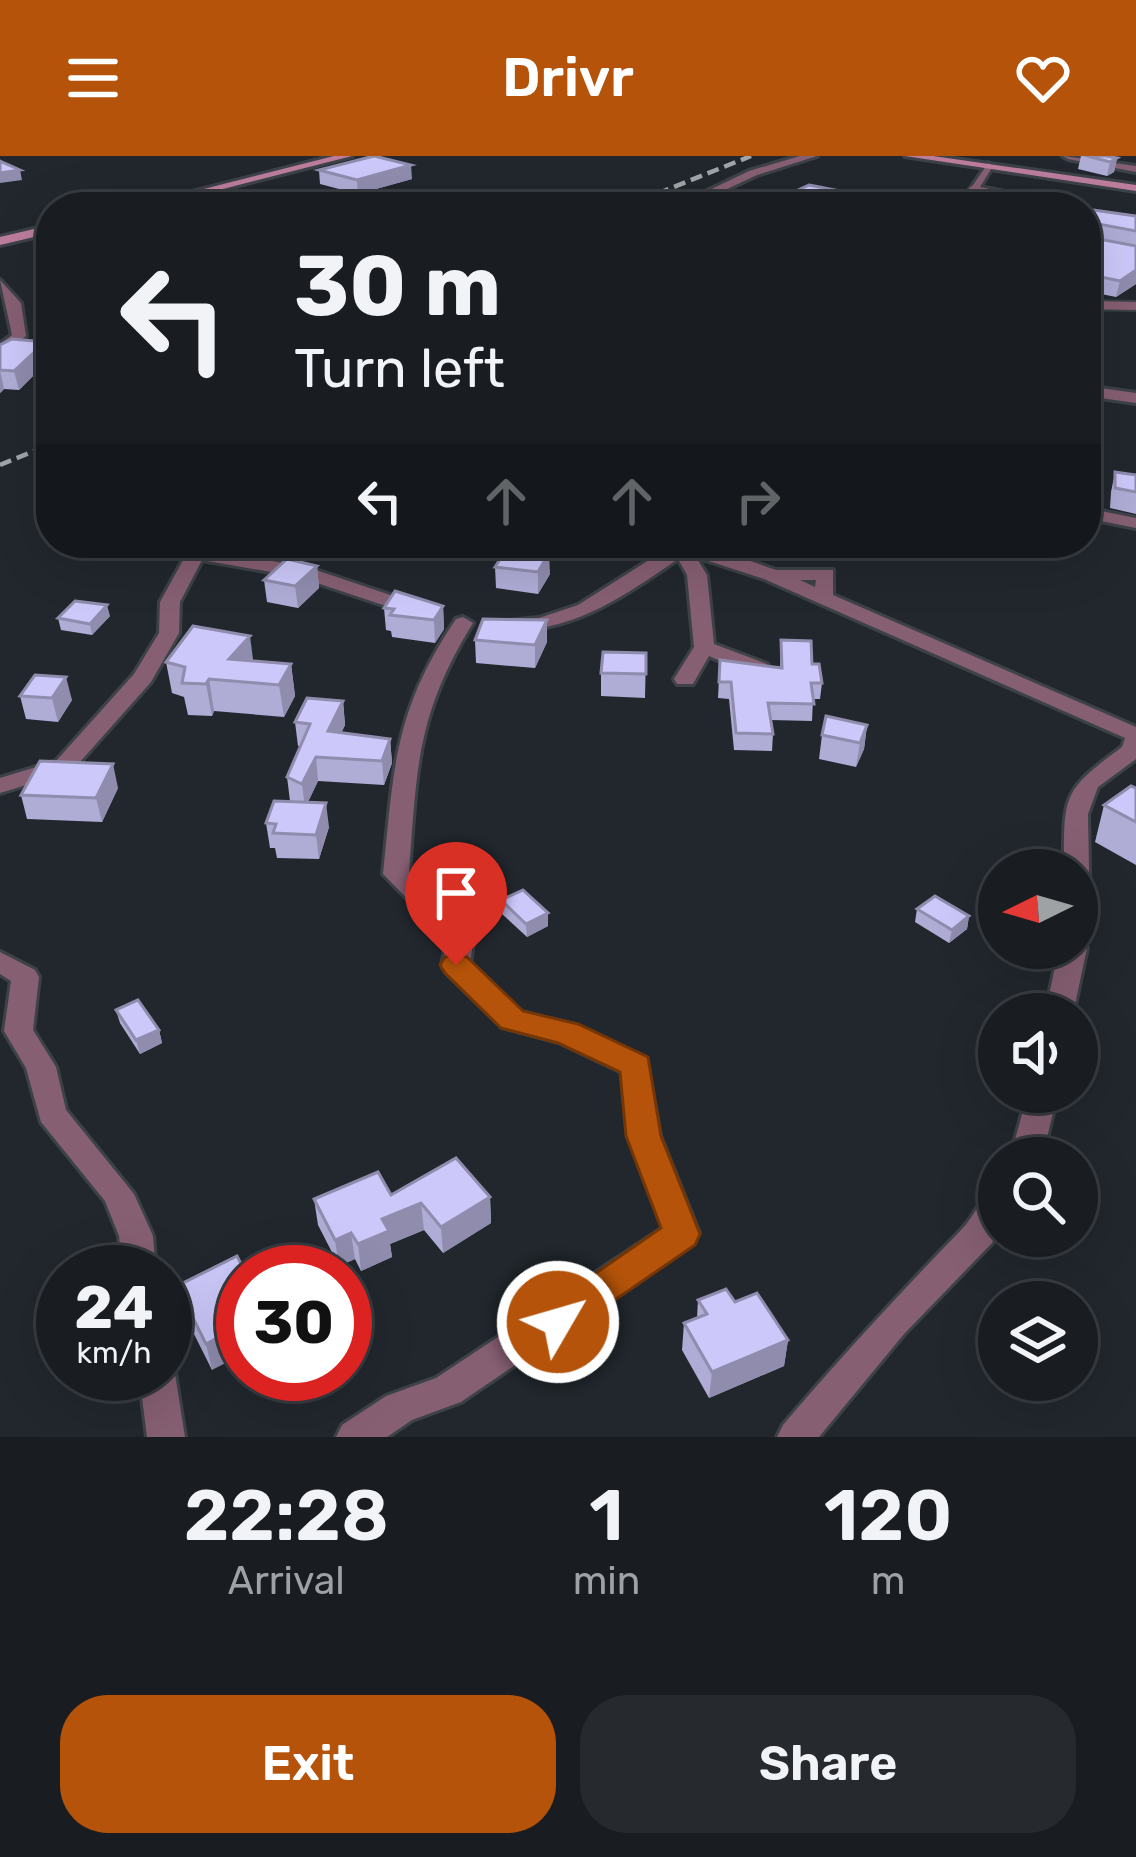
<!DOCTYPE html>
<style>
body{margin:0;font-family:Rubik,sans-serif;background:#262a2f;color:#f1f3f6;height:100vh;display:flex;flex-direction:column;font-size:45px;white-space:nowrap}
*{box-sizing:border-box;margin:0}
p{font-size:39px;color:#9fa2a5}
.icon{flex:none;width:66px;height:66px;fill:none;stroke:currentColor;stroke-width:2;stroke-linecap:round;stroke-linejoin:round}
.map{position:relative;height:1281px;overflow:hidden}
.side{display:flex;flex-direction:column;background:#191d22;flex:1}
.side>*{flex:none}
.hud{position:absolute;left:36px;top:36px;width:1065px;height:366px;border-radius:48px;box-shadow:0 12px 48px #0002,0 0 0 3px #373b40;background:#191d22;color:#f1f3f6;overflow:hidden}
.needle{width:78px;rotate:265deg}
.fabs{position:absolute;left:978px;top:693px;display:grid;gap:24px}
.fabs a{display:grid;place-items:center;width:120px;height:120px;border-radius:50%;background:#191d22;box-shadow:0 12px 48px #0002,0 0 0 3px #373b40;font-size:60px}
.speed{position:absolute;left:36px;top:1089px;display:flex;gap:24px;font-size:60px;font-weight:700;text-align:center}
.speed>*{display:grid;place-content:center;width:156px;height:156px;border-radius:50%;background:#191d22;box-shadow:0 12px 48px #0002,0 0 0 3px #373b40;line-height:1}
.speed small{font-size:30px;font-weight:400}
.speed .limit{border:18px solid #d22;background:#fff;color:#111}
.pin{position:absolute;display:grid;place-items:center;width:102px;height:102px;color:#fff;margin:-123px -51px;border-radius:50% 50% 50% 0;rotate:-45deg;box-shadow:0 0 12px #0007}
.pin .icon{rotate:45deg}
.me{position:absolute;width:132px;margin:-66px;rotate:52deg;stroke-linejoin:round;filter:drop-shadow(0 0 9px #0008)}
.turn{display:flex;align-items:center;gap:42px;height:252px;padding:0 60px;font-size:54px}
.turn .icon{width:156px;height:156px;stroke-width:2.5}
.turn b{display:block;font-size:84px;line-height:102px}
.lanes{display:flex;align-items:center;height:114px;padding:0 60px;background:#0003;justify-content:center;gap:60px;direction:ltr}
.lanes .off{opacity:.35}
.eta{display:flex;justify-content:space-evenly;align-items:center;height:204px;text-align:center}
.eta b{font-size:72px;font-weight:600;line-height:84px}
.action{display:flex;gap:24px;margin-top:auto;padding:24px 60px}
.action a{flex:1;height:138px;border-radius:48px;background:#b45309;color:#fff;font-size:48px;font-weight:600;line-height:138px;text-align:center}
.action a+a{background:#262a2f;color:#f1f3f6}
header{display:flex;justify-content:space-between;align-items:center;height:156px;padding:0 60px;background:#b45309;color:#fff;font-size:54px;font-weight:600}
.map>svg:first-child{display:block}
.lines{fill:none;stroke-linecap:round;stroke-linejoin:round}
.lane-far1-casing{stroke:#3d4248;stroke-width:9}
.lane-casing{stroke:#3d4248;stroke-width:12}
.street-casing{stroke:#3d4248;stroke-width:6}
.secondary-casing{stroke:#3d4248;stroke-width:6}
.lane-far1{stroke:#865f72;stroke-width:6}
.lane{stroke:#865f72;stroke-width:8}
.street{fill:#865f72;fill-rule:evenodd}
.secondary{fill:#bc7d9d;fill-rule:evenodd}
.rail{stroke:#a0a5a9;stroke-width:4.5;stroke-dasharray:12 6;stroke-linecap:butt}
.wall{fill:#afacd6}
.shaded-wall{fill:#8f8cae}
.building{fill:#ccc8f9;stroke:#8f8cae;stroke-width:3}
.route{fill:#b45309;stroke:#753606;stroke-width:3}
</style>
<header><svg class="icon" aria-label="menu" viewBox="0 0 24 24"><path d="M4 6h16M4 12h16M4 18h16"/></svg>Drivr<svg class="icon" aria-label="heart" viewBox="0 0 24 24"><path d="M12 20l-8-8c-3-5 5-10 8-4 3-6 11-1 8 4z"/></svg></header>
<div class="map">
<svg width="1136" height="1281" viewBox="0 0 1136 1281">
<rect width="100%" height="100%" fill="#21272d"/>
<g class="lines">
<defs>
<path id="lane-far1" d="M 954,51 L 973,33"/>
<path id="lane" d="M 1086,149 L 1136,150"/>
<g id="street">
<path d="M 800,0 L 817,0 L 757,19 L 689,51 L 674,51 L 749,15 Z"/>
<path d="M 1063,0 L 1136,10 L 1136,16 L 1068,3 Z"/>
<path d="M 988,7 L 993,10 L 980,31 L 1078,51 L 1053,51 L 969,35 Z"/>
<path d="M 0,124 L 21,147 L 26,180 L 0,199 L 0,188 L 12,179 Z"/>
<path d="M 1086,230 L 1136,237 L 1136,247 L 1086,240 Z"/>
<path d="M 1086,352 L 1136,362 L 1136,372 L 1086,362 Z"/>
<path d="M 186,387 L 204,387 L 205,393 L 310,412 L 423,450 L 426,454 L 416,460 L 299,421 L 202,404 L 180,446 L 179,477 L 151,526 L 72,615 L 0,637 L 0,622 L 56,605 L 134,518 L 159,477 L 160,446 L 187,397 Z"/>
<path d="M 664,387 L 698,387 L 776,414 L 833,414 L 833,439 L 1136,571 L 1136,603 L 1098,631 L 1088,658 L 1090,770 L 1086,776 L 1077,779 L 1077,714 L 1064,714 C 1064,639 1061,636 1122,591 L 1125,582 L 764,423 L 696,401 L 707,419 L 714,488 L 767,508 L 770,513 L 767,518 L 751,518 L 709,500 L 693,528 L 677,528 L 674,523 L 694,491 L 687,419 L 678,403 C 626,439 579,472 515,475 L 505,469 L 508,465 L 539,462 L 578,449 L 668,392 ZM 800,424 L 816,424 L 815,431 Z"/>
<path d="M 463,461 L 473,467 C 416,559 417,612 409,716 L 471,775 L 474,781 L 470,807 L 521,856 L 577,870 L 646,902 L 660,980 L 699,1077 L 694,1087 L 461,1246 L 412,1264 L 387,1281 L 336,1281 L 342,1269 L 386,1240 L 436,1222 L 663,1072 L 628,980 L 622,916 L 559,886 L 502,871 L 446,816 L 442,809 L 447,783 L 383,718 C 394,611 394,555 456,463 Z"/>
<path d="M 1077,784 L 1087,792 L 1073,858 L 1045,858 L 1059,792 L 1077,792 Z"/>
<path d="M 0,796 L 35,814 L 39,821 L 33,874 L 56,911 L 66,954 L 134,1038 L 153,1080 L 156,1116 L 122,1116 L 119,1080 L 105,1045 L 41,966 L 26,912 L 4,875 L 11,825 L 0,818 Z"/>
<path d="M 1028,936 L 1058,936 L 1042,1002 L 1010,1002 Z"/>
<path d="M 999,1033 L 999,1075 L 992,1087 L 904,1178 L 819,1281 L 777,1281 L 783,1269 C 841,1201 900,1137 962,1073 C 976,1059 980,1039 999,1033 Z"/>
<path d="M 165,1205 L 175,1218 L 185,1281 L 147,1281 L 139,1218 L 165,1218 Z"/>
</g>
<g id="secondary">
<path d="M 334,0 L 352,0 L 153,51 L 133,51 Z"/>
<path d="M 905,0 L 933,0 L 1136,29 L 1136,35 Z"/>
<path d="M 51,69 L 51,77 L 0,89 L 0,81 Z"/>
</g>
</defs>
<use href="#lane-far1" class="lane-far1-casing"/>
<use href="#lane" class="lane-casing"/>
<use href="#street" class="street-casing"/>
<use href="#secondary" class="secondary-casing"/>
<use href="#lane-far1" class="lane-far1"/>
<use href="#lane" class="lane"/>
<use href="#street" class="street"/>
<use href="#secondary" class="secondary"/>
<g class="rail">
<path d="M 624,51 L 751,0"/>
<path d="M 0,309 L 51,288"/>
</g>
</g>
<g class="wall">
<path d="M 1081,0 L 1117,2 L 1114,16 L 1107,20 L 1078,13 Z"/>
<path d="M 319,14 L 412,23 L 358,38 L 320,28 Z"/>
<path d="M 1086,53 L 1136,60 L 1136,128 L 1116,141 L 1086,135 Z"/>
<path d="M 0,189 L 49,204 L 19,234 L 4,233 L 0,237 Z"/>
<path d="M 1115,316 L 1136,319 L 1136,358 L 1110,352 L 1111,336 Z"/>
<path d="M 317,410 L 319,432 L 298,452 L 267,446 L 264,424 Z"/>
<path d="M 495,411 L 550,418 L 538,438 L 496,432 Z"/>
<path d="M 443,450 L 444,473 L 435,487 L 392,481 L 391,475 L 386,474 L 384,452 Z"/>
<path d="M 110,460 L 92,479 L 61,474 L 58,462 Z"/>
<path d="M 547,464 L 547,486 L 535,512 L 476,507 L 475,484 Z"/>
<path d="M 781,484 L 812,508 L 822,527 L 820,543 L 813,543 L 812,565 L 771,564 L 773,578 L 772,595 L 734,594 L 729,543 L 718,542 L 720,504 L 780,512 Z"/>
<path d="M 646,497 L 645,542 L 601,540 L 601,517 Z"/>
<path d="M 254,505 L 291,508 L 295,540 L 284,561 L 214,555 L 212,560 L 188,559 L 184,541 L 172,537 L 166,506 Z"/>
<path d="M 20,540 L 72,544 L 58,566 L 26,563 Z"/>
<path d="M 343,545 L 345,569 L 341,577 L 390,583 L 392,607 L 384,629 L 318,625 L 308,646 L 329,671 L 319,703 L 277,702 L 275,692 L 270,692 L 266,667 L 290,645 L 287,621 L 300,590 L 298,590 L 295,566 Z"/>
<path d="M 867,569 L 864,593 L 856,611 L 819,603 L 822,579 Z"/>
<path d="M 118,632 L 102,666 L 27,663 L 21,639 Z"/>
<path d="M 1136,632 L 1136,709 L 1095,686 L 1104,649 Z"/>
<path d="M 501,744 L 548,770 L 527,781 L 501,757 Z"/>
<path d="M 917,753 L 969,760 L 967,773 L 949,787 L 915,766 Z"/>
<path d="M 116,854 L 159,874 L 162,887 L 140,898 L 120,867 Z"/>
<path d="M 391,1039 L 490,1041 L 491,1067 L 443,1097 L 424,1074 L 390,1088 L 392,1101 L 361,1115 L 355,1103 L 339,1110 L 318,1069 L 314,1043 Z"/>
<path d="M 245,1116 L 212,1214 L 183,1156 L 177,1130 Z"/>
<path d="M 698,1144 L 735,1146 L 788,1184 L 784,1210 L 709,1242 L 682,1194 L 684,1167 L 697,1162 Z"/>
</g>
<g class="shaded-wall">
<path d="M 1117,2 L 1114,16 L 1107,20 L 1110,6 Z"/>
<path d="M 411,9 L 412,23 L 358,38 L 357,24 Z"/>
<path d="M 20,14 L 22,24 L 0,27 L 0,17 Z"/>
<path d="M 1136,114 L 1136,128 L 1116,141 L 1120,125 Z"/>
<path d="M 45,186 L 49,204 L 19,234 L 14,215 Z"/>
<path d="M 0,214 L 4,233 L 0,237 Z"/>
<path d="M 549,397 L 550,418 L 538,438 L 538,416 Z"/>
<path d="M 317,410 L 319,432 L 298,452 L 295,430 Z"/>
<path d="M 107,449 L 110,460 L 92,479 L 90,468 Z"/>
<path d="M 443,450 L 444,473 L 435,487 L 434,464 Z"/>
<path d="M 547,464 L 547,486 L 535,512 L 535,489 Z"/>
<path d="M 250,480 L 254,511 L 229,503 Z"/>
<path d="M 291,508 L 295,540 L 284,561 L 279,529 Z"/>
<path d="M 66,521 L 72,544 L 58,566 L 52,542 Z"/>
<path d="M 209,523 L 214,555 L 212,560 L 206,528 Z"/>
<path d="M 343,545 L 345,569 L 331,599 L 328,575 Z"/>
<path d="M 867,569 L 864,593 L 856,611 L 860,587 Z"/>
<path d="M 390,583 L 392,607 L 384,629 L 382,605 Z"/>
<path d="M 316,601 L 318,625 L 305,652 L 302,628 Z"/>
<path d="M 113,608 L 118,632 L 102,666 L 96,642 Z"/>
<path d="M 326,647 L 329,671 L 319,703 L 316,679 Z"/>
<path d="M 548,757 L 548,770 L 527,781 L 526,768 Z"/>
<path d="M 969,760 L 967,773 L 949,787 L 952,774 Z"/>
<path d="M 159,874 L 162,887 L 140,898 L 136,884 Z"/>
<path d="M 490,1041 L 491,1067 L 443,1097 L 441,1071 Z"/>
<path d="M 421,1047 L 424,1074 L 390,1088 L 392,1101 L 361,1115 L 358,1088 L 382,1063 Z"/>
<path d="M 351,1077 L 355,1103 L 339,1110 L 335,1084 Z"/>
<path d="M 243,1168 L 243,1198 L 212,1214 L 206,1188 Z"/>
<path d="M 788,1184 L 784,1210 L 709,1242 L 712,1216 Z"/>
</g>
<g class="building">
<path d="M 374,0 L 411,9 L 357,24 L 319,14 Z"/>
<path d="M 1087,0 L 1106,0 L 1117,2 L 1110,6 Z"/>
<path d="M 0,5 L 20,14 L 0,17 Z"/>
<path d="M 809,29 L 922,51 L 763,50 Z"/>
<path d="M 972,39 L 1067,51 L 952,51 Z"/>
<path d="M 1086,53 L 1136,60 L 1136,75 L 1088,66 L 1086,68 Z"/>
<path d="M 1086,78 L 1088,81 L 1136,90 L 1136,114 L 1120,125 L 1086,118 Z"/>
<path d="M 12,183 L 45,186 L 14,215 L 0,214 L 0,189 Z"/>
<path d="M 1115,316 L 1136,319 L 1136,336 L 1115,332 Z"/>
<path d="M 508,391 L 549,397 L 538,416 L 495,411 Z"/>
<path d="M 287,403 L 317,410 L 295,430 L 264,424 Z"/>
<path d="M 395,435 L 443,450 L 434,464 L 390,459 L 394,453 L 384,452 Z"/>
<path d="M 75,445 L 107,449 L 90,468 L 58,462 Z"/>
<path d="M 483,463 L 547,464 L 535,489 L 475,484 Z"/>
<path d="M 193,470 L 250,480 L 229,503 L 291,508 L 279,529 L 209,523 L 206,528 L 182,527 L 185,511 L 166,506 Z"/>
<path d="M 781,484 L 811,485 L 812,508 L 819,508 L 822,527 L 811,527 L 814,548 L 768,547 L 773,578 L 736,577 L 731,526 L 719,526 L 720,504 L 782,512 Z"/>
<path d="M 603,496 L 646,497 L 646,518 L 601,517 Z"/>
<path d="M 35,519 L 66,521 L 52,542 L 20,540 Z"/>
<path d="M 307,542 L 343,545 L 328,575 L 390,583 L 382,605 L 316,601 L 302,628 L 287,621 L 310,568 L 295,566 Z"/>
<path d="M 826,560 L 867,569 L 860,587 L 822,579 Z"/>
<path d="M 40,605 L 113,608 L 96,642 L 21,639 Z"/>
<path d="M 1131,630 L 1136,632 L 1136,666 L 1104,649 Z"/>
<path d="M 274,645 L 326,647 L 316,679 L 273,677 L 276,668 L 266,667 Z"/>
<path d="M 523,734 L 548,757 L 526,768 L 501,744 Z"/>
<path d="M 935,740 L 969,760 L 952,774 L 917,753 Z"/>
<path d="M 138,844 L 159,874 L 136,884 L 116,854 Z"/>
<path d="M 456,1002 L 490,1041 L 441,1071 L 421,1047 L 382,1063 L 389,1075 L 358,1088 L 351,1077 L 335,1084 L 314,1043 L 378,1016 L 391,1039 Z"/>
<path d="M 237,1100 L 245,1116 L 243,1116 L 243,1168 L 206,1188 L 177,1130 Z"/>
<path d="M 726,1133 L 735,1146 L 757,1137 L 788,1184 L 712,1216 L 684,1167 L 707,1158 L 698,1144 Z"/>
</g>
<path class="route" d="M 456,798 L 467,801 L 523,855 L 578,868 L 648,901 L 661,980 L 700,1078 L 695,1089 L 558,1183 L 544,1178 L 538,1166 L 544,1153 L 661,1072 L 626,980 L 620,916 L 558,887 L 501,872 L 445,817 L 440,809 L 445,801 Z"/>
</svg>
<div class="fabs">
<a><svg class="needle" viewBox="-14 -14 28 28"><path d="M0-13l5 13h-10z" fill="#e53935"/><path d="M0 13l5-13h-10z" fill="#9fa2a5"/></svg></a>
<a><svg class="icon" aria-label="sound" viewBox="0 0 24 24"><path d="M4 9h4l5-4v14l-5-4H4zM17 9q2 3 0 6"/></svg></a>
<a><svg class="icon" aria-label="search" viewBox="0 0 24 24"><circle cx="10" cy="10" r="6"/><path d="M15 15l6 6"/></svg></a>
<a><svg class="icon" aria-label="layers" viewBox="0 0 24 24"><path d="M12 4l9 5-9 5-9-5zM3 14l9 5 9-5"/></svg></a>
</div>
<div class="speed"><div>24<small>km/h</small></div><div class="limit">30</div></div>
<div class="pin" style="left:456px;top:809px;background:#d93025"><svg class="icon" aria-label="arrive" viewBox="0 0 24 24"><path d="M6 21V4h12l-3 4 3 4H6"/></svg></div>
<svg class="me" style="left:558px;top:1166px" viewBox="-20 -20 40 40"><circle r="17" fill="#b45309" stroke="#fff" stroke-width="3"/><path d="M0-11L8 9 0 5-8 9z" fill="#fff"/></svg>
<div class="hud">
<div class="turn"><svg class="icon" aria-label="left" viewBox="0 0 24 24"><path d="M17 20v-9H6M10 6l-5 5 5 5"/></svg><div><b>30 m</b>Turn left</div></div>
<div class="lanes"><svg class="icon" aria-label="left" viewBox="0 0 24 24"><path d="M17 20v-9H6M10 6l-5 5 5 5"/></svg><svg class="icon off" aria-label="ahead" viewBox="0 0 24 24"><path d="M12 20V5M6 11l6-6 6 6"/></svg><svg class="icon off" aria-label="ahead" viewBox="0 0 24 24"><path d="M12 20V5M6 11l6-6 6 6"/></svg><svg class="icon off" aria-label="right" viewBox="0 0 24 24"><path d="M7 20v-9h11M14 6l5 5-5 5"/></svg></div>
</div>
</div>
<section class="side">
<div class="eta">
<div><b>22:28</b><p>Arrival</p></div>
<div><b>1</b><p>min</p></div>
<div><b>120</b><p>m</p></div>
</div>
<div class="action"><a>Exit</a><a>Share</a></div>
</section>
